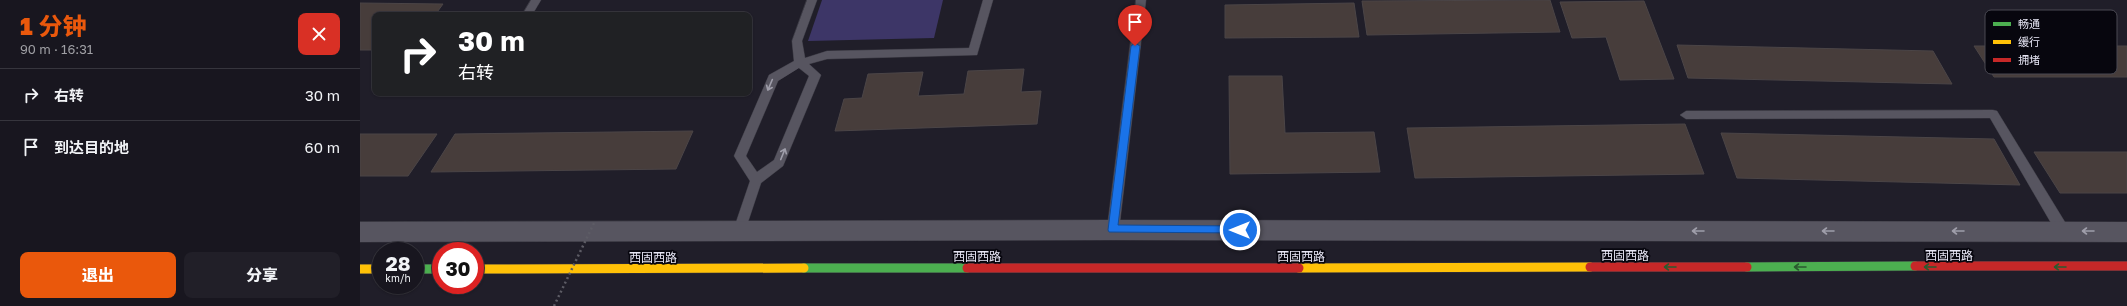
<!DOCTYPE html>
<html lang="zh">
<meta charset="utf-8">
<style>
body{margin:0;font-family:"Golos Text","Noto Sans SC",sans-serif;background:#211f28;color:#f1f3f6;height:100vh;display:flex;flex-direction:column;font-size:15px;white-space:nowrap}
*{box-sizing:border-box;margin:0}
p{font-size:13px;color:#9f9fa4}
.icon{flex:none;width:22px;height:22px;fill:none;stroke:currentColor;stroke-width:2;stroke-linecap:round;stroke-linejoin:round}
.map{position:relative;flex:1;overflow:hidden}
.drawer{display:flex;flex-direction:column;background:#18161f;width:360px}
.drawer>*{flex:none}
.banner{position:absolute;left:12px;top:12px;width:380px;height:84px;border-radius:8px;box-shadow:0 1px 3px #0004,0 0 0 1px #36353d;background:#202124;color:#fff;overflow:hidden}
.speed{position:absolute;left:12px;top:242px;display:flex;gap:8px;font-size:20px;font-weight:700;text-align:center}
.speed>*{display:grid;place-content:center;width:52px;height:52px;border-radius:50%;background:#18161f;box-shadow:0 1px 3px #0004,0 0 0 1px #36353d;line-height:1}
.speed small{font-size:10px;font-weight:400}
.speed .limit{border:6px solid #d22;background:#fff;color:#111}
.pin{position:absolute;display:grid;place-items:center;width:34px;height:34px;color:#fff;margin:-41px -17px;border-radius:50% 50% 50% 0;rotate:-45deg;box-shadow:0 0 4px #0007}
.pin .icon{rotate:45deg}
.me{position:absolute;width:44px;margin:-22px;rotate:270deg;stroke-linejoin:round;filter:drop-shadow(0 0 3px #0008)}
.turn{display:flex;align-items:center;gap:14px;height:84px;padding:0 20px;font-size:18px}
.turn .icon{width:52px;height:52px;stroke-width:2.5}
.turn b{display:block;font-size:28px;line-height:34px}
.round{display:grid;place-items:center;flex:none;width:42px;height:42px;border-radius:8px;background:#211f28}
.summary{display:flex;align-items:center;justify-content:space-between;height:68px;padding:0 20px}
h1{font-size:24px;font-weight:800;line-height:30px;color:#ea580c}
.cta{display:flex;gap:8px;margin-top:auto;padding:8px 20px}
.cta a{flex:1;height:46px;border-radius:8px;background:#ea580c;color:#fff;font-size:16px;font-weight:800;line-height:46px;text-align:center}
.cta a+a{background:#211f28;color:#f1f3f6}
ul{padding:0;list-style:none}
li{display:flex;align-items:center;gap:12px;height:52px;padding:0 20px;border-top:1px solid #36353d}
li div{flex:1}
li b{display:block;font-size:15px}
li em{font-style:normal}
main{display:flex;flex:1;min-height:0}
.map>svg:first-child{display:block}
.green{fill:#3d3667}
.building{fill:#473d3b;stroke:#4b4547}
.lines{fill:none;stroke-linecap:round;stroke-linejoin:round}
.lane-casing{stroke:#3a3942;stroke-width:1}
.street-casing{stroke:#3a3942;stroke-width:1}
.fast-casing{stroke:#3a3942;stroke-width:10}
.slow-casing{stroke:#3a3942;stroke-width:10}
.jam-casing{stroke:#3a3942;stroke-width:10}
.lane{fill:#575560;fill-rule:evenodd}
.street{fill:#575560;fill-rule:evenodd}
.fast{stroke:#4caf50;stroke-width:9}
.slow{stroke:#ffc107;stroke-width:9}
.jam{stroke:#c62828;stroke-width:9}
.path-bridge{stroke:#5d5c65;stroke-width:2.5;stroke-dasharray:2 3;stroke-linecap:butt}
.oneway{stroke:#9f9eaa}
.oneway2{stroke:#2a5a2f}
.route{fill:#1a73e8;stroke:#114b97}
.labels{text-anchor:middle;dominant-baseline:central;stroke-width:3.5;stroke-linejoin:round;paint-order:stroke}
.street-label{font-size:12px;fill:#e7e6f5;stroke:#07060e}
.key{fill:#07060e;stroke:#4a4953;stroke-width:1}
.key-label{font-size:11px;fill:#e7e6f5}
</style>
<main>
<section class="drawer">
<div class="summary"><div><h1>1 分钟</h1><p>90 m · 16:31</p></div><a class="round" style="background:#d93025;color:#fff"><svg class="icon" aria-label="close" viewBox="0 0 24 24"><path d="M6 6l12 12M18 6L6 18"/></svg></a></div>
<ul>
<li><svg class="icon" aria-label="right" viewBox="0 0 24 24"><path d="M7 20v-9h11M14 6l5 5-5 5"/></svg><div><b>右转</b></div><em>30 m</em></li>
<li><svg class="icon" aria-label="arrive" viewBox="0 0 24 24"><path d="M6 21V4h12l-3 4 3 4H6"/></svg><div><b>到达目的地</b></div><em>60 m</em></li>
</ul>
<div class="cta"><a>退出</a><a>分享</a></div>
</section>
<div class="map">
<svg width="1767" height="306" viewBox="0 0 1767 306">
<rect width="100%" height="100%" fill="#201e29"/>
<path class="green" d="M 462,0 L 583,0 L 574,38 L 448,41 Z"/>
<g class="building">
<path d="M 1190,0 L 1200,32 L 1007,35 L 1002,1 Z"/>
<path d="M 1284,1 L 1314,79 L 1260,80 L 1246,37 L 1212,38 L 1200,2 Z"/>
<path d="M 0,3 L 83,4 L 75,15 L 15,15 L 15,50 L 0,50 Z"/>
<path d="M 994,3 L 999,37 L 865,38 L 865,5 Z"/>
<path d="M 384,13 L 383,15 L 202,15 Z"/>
<path d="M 1317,45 L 1573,51 L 1592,84 L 1328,78 Z"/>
<path d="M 1614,46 L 1767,46 L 1767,77 L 1634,77 Z"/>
<path d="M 664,69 L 661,92 L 681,91 L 677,124 L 475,131 L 484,99 L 502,98 L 508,74 L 563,72 L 558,96 L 604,94 L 608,71 Z"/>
<path d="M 869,76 L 922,76 L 925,133 L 1014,132 L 1020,172 L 870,174 Z"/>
<path d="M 1325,124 L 1344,174 L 1055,178 L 1047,128 Z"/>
<path d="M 333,131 L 316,169 L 71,172 L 95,134 Z"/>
<path d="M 1361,133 L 1634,139 L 1660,185 L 1377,178 Z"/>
<path d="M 0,134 L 77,134 L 48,176 L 0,176 Z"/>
<path d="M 1674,152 L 1767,152 L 1767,193 L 1700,193 Z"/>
</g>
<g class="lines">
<defs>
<g id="lane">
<path d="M 171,0 L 181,0 L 172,15 L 162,15 Z"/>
<path d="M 447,0 L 457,0 L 442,41 L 445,58 L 467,51 L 609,48 L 623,0 L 633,0 L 617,55 L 467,59 L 449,64 L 461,75 L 423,166 L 401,183 L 385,231 L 384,235 L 379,236 L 374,235 L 373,231 L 390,181 L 374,156 L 409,75 L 434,61 L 432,41 ZM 439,68 L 449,76 L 414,160 L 397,172 L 386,156 L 418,81 Z"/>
<path d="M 776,0 L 786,0 L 759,230 L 758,234 L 753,235 L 748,234 L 747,230 Z"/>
<path d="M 1633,110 L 1637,111 L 1708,227 L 1709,231 L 1708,235 L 1703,236 L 1698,235 L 1630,118 L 1326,119 L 1320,115 L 1326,111 Z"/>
</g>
<path id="street" d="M 753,220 L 1767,222 L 1767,242 L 753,240 L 0,242 L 0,222 Z"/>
<g id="fast">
<path d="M 1387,267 L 1555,266"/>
<path d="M 444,268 L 607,268"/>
<path d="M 55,269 L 81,269"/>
</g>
<g id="slow">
<path d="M 939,268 L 1230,267"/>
<path d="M 0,269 L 21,269"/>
<path d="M 115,269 L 444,268"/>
</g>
<g id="jam">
<path d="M 1555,266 L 1767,266"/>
<path d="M 1230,267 L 1387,267"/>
<path d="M 607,268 L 939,268"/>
</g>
</defs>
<use href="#lane" class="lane-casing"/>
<use href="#street" class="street-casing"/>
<use href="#fast" class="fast-casing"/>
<use href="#slow" class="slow-casing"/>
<use href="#jam" class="jam-casing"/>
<use href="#lane" class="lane"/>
<use href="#street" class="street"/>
<use href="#fast" class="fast"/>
<use href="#slow" class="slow"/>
<use href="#jam" class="jam"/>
<path class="path-bridge" d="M 194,306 L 235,221"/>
</g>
<defs><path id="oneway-shaft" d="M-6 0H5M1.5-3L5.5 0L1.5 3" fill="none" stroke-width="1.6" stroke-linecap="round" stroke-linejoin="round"/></defs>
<g class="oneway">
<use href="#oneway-shaft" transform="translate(410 85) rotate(113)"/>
<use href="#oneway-shaft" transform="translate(423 154) rotate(-68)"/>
<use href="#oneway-shaft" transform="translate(1338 231) rotate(-180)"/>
<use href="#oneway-shaft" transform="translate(1468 231) rotate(-180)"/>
<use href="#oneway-shaft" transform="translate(1598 231) rotate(-180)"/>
<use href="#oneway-shaft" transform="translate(1728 231) rotate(-180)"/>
</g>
<g class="oneway2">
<use href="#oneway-shaft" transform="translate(1310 267) rotate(180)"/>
<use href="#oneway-shaft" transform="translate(1440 267) rotate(180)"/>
<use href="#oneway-shaft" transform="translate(1570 267) rotate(180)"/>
<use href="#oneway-shaft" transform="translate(1700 267) rotate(180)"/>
</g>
<path class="route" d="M 775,43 L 780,46 L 758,225 L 880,226 L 883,227 L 883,233 L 749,232 L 748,230 L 771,46 Z"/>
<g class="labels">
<g class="street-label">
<text x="1265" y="255">西固西路</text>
<text x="1589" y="255">西固西路</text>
<text x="617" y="256">西固西路</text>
<text x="941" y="256">西固西路</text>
<text x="293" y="257">西固西路</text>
</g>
</g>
<rect x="1625" y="10" width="132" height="64" rx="6" class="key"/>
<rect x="1633" y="22" width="18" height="4" fill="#4caf50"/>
<rect x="1633" y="40" width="18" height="4" fill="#ffc107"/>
<rect x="1633" y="58" width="18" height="4" fill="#c62828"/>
<g class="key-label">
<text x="1658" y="28">畅通</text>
<text x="1658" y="46">缓行</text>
<text x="1658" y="64">拥堵</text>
</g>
</svg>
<div class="speed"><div>28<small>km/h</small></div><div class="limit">30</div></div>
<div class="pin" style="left:775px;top:46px;background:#d93025"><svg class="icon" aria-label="arrive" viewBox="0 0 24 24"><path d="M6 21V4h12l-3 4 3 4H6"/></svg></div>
<svg class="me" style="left:880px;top:230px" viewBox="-20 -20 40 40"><circle r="17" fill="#1a73e8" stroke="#fff" stroke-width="3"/><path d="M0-11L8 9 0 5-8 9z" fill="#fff"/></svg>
<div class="banner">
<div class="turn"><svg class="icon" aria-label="right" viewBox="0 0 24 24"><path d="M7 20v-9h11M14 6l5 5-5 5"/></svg><div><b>30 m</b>右转</div></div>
</div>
</div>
</main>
